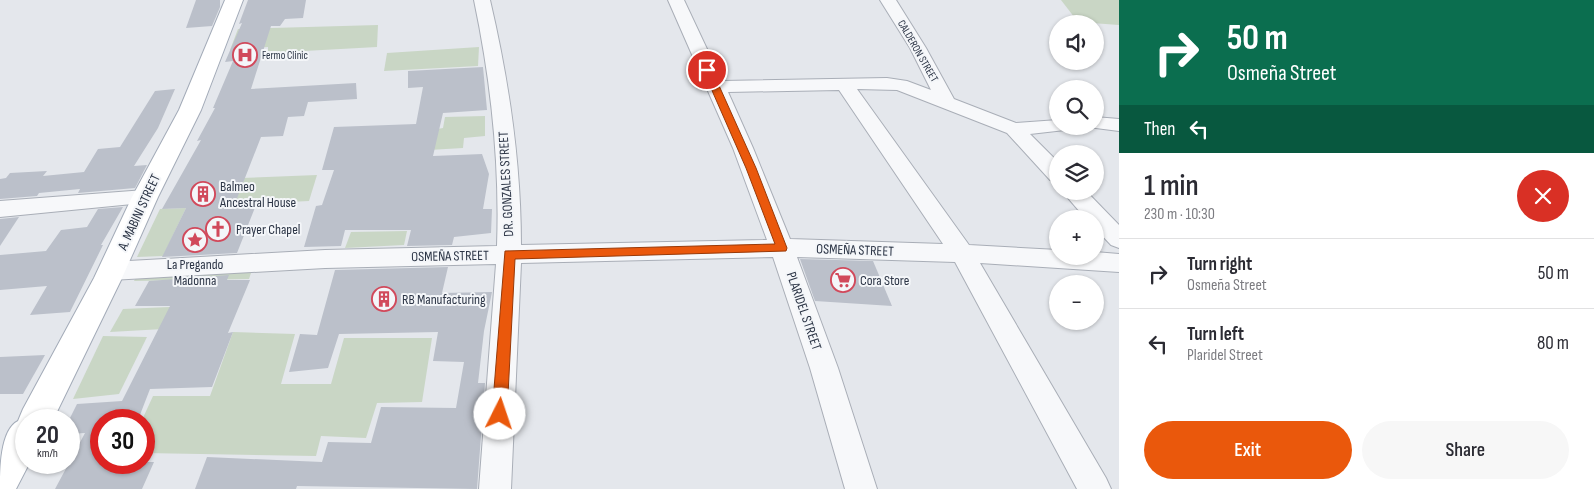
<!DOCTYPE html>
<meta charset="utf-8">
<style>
body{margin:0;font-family:"Sofia Sans Condensed",sans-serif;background:#f7f7f7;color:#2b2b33;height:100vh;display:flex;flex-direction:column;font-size:19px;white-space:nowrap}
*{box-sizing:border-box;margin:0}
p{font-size:16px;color:#7c7c81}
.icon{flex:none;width:28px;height:28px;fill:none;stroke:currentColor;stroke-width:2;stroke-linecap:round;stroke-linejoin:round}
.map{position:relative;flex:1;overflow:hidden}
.drawer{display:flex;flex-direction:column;background:#fff;width:475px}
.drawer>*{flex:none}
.guide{background:#0b6e4f;color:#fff;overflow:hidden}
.tools{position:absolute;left:1049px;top:15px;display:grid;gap:10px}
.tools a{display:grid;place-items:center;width:55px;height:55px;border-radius:50%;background:#fff;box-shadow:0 1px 4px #0004;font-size:25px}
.speed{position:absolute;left:15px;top:409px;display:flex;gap:10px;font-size:25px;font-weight:700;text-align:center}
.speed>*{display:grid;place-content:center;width:65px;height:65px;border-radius:50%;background:#fff;box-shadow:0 1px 4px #0004;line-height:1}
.speed small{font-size:12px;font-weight:400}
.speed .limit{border:8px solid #d22;background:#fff;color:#111}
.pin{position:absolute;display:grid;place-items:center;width:42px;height:42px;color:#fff;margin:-21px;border:2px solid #fff;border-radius:50%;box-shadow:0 1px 5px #0007}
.me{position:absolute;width:55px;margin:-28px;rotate:4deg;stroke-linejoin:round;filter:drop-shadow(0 0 4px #0008)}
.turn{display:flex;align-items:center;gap:18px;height:105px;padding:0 25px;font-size:22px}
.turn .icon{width:65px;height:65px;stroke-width:2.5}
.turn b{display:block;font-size:35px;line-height:42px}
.then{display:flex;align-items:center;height:48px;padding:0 25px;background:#0003;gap:10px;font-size:19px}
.round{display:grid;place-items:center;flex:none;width:52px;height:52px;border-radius:26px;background:#f7f7f7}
.headline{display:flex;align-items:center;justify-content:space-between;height:85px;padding:0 25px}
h1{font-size:30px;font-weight:600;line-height:38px}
.action{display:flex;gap:10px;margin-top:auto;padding:10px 25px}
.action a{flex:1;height:58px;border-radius:30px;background:#ea580c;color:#fff;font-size:20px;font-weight:600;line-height:58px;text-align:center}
.action a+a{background:#f7f7f7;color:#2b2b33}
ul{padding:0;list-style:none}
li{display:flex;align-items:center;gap:15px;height:70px;padding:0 25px;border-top:1px solid #e1e1e2}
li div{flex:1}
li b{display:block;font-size:19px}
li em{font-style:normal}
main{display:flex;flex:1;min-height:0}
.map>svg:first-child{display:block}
.green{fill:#c9d6c5}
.building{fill:#bbc0ca}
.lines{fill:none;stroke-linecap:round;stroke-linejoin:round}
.minor-casing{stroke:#a9aeb7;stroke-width:2}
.primary-casing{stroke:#a3abb8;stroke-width:2}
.minor{fill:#f7f8fa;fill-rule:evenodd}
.primary{fill:#fff;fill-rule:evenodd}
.route{fill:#ea580c;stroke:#983908}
.labels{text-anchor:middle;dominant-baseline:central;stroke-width:4;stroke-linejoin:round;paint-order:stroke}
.far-street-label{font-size:11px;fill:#2b3445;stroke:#f4f6f9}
.far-poi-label{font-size:11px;fill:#2b3445;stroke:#f4f6f9;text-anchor:start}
.street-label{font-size:14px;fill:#2b3445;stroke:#f4f6f9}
.poi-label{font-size:14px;fill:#2b3445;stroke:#f4f6f9;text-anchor:start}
</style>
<main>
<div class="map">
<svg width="1119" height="489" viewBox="0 0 1119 489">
<rect width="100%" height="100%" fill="#e4e7ec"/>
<g class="green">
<path d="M 1061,0 L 1119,0 L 1119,25 L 1078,22 Z"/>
<path d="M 378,25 L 377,47 L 268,53 L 268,47 L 230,50 L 238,29 Z"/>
<path d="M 479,47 L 478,66 L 384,71 L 387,53 Z"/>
<path d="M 485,116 L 485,136 L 464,138 L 463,148 L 429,150 L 432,130 L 443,128 L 445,117 Z"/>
<path d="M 317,175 L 309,201 L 232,205 L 241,178 Z"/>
<path d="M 186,208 L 163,256 L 137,257 L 160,209 Z"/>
<path d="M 407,231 L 404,245 L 345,248 L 351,232 Z"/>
<path d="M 252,270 L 249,279 L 134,281 L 139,271 Z"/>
<path d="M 193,306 L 181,328 L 110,332 L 123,309 Z"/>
<path d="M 233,332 L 295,334 L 281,384 L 331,384 L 344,338 L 432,338 L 422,402 L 377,403 L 366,438 L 321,436 L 316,456 L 144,453 L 144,420 L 142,420 L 153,396 L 210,396 Z"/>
<path d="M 103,336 L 147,337 L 119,394 L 73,399 Z"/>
</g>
<g class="building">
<path d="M 196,0 L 220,0 L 220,7 L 212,26 L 186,28 Z"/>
<path d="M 248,0 L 306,0 L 303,18 L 285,19 L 280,26 L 271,26 L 251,89 L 356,83 L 357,99 L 308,102 L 304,116 L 288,117 L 283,136 L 261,137 L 234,206 L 256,205 L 237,253 L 162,257 L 186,208 L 162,209 L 201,140 L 197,141 L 215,108 L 213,108 L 233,61 L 225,62 L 242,23 L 239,24 Z"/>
<path d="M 483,67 L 487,110 L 443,113 L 433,156 L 482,154 L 489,174 L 483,209 L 492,209 L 491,233 L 454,237 L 452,245 L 407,246 L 411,230 L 345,230 L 341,246 L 304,247 L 316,206 L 322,205 L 334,170 L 322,170 L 334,127 L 416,124 L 423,87 L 408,88 L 408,71 Z"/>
<path d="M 175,89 L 158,128 L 134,166 L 147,165 L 135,188 L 78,193 L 80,189 L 39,193 L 37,196 L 0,199 L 0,179 L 6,178 L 10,173 L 47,171 L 43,176 L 84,172 L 98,149 L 120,147 L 155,91 Z"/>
<path d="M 123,207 L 101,245 L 103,245 L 70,312 L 30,315 L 47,286 L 0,290 L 0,255 L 46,251 L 61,230 L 87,227 L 98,209 Z"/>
<path d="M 19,217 L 0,246 L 0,219 Z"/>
<path d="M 800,259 L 873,261 L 892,306 L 815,301 Z"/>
<path d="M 448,267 L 442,293 L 492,292 L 484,331 L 478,383 L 485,383 L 477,489 L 297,486 L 296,489 L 195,489 L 207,457 L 322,462 L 328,442 L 371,443 L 381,407 L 456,408 L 464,362 L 433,361 L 438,332 L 339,334 L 328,368 L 289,372 L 300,334 L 317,335 L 335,270 Z"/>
<path d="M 229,275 L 227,280 L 250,280 L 228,333 L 233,332 L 212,387 L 150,389 L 138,420 L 101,420 L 101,462 L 154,462 L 142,489 L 55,489 L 85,433 L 69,434 L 69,420 L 77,404 L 122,401 L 170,306 L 135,306 L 149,281 Z"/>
<path d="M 45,355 L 23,394 L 0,394 L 0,357 Z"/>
</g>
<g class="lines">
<defs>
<g id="minor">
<path d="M 474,0 L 490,0 C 509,81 521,162 521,245 L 767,240 L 733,148 L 668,0 L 684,0 L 722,81 L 887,78 L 907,81 L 931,90 L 910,48 L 880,0 L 896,0 L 926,48 L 954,99 L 1016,123 L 1058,120 L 1058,126 L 1068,126 L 1065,130 L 1030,134 L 1058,162 L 1058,182 L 1050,180 L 1007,133 L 897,90 L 857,89 L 969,245 L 1058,250 L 1058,256 L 1095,256 L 1095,252 L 1119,254 L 1119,272 L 980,263 L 1106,478 L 1111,489 L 1077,489 L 955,262 L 797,257 L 838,368 L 877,489 L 845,489 L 810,368 L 773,257 L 521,263 L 511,489 L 479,489 L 496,264 L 325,268 L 111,280 L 102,278 L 99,271 L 102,264 L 111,262 L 325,250 L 497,246 C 500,163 491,81 474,0 ZM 839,90 L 943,244 L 790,239 L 753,148 L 728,92 Z"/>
<path d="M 1095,117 L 1119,119 L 1119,131 L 1088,127 L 1095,126 Z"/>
<path d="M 145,190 L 153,192 L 156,197 L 153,202 L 0,217 L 0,201 Z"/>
<path d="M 1062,191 L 1086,191 L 1119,225 L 1119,248 L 1111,245 L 1095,228 L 1095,219 L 1086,219 Z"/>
</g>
<path id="primary" d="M 225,0 L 243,0 L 201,110 L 158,197 L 122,278 L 53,420 L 26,420 L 26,462 L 30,462 L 16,489 L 0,489 C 0,470 0,430 18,421 L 23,409 L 94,278 L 132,197 L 179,110 Z"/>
</defs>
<use href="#minor" class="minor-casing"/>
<use href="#primary" class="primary-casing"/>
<use href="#minor" class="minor"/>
<use href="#primary" class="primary"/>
</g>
<path class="route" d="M 707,67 L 712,70 L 756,168 L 787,248 L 786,251 L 515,259 L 507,414 L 505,418 L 500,420 L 495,418 L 492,414 L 505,251 L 775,244 L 746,168 L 703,70 Z"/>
<defs>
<symbol id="hospital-ring" viewBox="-11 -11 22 22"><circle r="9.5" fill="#f4f6f9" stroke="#d1495b" stroke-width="1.5"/><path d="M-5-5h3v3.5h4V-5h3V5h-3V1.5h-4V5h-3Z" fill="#d1495b"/></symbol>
<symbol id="building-ring" viewBox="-11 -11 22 22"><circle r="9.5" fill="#f4f6f9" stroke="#d1495b" stroke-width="1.5"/><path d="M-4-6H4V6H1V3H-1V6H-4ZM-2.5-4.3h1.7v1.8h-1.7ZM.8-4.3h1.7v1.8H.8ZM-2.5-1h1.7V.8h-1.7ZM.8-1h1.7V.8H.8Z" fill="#d1495b"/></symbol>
<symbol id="church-ring" viewBox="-11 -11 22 22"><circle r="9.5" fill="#f4f6f9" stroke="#d1495b" stroke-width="1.5"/><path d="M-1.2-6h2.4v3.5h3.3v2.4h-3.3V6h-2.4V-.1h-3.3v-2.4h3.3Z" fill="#d1495b"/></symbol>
<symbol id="sight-ring" viewBox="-11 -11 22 22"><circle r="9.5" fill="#f4f6f9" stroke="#d1495b" stroke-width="1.5"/><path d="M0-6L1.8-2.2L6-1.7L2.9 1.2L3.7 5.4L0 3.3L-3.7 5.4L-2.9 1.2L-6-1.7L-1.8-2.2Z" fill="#d1495b"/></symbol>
<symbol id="supermarket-ring" viewBox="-11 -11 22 22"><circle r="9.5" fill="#f4f6f9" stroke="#d1495b" stroke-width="1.5"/><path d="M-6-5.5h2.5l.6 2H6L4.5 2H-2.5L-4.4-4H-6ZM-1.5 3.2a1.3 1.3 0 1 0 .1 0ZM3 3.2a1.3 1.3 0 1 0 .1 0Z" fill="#d1495b"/></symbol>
</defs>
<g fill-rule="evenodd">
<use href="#hospital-ring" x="231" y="41" width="28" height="28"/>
<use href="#building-ring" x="189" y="180" width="28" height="28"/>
<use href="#church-ring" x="204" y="215" width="28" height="28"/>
<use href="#sight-ring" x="181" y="226" width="28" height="28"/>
<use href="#supermarket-ring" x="829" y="266" width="28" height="28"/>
<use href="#building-ring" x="370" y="285" width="28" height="28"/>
</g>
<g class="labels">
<g class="far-street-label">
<text transform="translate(918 51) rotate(60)">CALDERON STREET</text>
</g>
<g class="far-poi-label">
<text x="262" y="55">Fermo Clinic</text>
</g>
<g class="street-label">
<text transform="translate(506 184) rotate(-93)">DR. GONZALES STREET</text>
<text transform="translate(139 212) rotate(-65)">A. MABINI STREET</text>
<text transform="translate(855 250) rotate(2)">OSMEÑA STREET</text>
<text transform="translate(450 256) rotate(-1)">OSMEÑA STREET</text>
<text transform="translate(804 311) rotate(71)">PLARIDEL STREET</text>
</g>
<g class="poi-label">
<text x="220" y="186">Balmeo<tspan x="220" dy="16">Ancestral House</tspan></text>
<text x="236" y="229">Prayer Chapel</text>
<text x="195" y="264" text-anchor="middle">La Pregando<tspan x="195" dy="16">Madonna</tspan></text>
<text x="860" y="280">Cora Store</text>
<text x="402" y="299">RB Manufacturing</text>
</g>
</g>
</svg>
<div class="tools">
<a><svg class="icon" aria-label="sound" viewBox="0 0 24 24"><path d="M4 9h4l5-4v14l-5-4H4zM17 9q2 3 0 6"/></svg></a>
<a><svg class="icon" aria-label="search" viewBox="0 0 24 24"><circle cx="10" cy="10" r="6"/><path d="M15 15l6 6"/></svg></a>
<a><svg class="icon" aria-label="layers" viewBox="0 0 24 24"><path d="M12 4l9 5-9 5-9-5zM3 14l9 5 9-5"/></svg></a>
<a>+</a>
<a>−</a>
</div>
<div class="speed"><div>20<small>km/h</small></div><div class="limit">30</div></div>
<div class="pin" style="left:707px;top:70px;background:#d93025"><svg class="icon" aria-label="arrive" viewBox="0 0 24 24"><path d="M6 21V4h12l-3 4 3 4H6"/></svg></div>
<svg class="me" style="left:500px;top:414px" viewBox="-20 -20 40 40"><circle r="19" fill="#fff"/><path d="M0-13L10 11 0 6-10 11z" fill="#ea580c"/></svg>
</div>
<section class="drawer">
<div class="guide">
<div class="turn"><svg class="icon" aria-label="right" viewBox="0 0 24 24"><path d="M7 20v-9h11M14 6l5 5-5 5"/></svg><div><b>50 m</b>Osmeña Street</div></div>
<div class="then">Then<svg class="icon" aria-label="left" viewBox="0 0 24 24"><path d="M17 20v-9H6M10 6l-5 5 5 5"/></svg></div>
</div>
<div class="headline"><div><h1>1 min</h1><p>230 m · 10:30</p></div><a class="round" style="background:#d93025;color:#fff"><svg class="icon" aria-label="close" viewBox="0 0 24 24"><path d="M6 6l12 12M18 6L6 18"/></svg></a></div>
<ul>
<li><svg class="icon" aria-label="right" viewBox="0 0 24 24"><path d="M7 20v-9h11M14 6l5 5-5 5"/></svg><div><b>Turn right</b><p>Osmeña Street</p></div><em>50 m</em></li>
<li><svg class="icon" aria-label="left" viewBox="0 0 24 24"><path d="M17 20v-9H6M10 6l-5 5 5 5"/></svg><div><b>Turn left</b><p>Plaridel Street</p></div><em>80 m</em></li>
</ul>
<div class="action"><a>Exit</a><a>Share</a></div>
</section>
</main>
